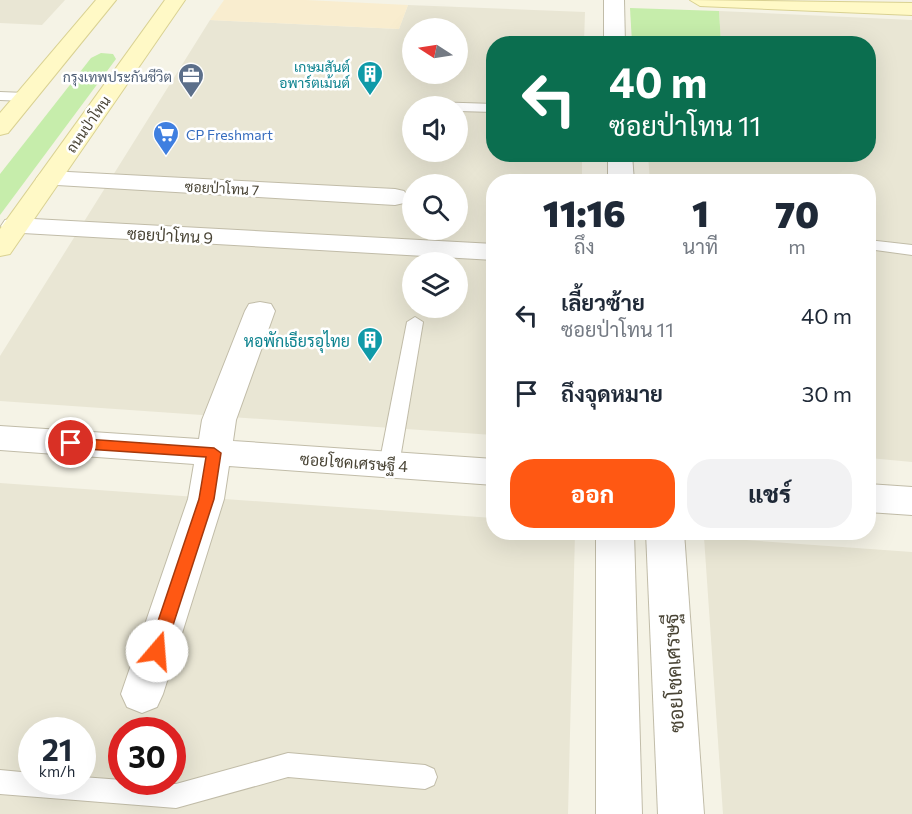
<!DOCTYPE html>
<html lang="th">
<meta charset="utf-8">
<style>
body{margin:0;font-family:Commissioner,Sarabun,sans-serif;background:#f2f2f3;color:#1f2937;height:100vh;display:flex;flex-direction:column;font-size:22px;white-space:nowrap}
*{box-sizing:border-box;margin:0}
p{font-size:20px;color:#747a83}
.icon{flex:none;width:33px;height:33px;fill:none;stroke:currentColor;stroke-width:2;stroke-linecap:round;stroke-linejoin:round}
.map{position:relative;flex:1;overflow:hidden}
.drawer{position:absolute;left:486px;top:174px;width:390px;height:366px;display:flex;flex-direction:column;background:#fff;border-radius:24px;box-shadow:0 6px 24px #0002}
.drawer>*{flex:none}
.guide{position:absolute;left:486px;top:36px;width:390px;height:126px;border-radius:24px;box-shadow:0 6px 24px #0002;background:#0b6e4f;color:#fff;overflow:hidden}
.needle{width:39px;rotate:282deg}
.controls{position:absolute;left:402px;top:18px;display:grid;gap:12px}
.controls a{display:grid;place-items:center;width:66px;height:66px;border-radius:50%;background:#fff;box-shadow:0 6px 24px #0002;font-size:30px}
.speed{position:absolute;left:18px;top:717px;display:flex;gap:12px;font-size:30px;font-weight:700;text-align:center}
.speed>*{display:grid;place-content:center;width:78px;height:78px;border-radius:50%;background:#fff;box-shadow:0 6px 24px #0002;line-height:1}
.speed small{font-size:15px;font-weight:400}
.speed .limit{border:9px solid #d22;background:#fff;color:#111}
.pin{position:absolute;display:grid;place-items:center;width:51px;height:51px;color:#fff;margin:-26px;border:3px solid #fff;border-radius:50%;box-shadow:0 2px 6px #0007}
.me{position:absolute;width:66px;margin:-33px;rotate:18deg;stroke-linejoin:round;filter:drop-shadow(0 0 4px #0008)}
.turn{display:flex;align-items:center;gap:21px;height:126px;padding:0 24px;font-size:27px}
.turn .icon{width:78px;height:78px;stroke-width:2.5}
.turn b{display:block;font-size:42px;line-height:51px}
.eta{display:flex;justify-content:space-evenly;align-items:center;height:102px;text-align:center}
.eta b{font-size:36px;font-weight:800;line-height:42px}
.primary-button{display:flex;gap:12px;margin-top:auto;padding:12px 24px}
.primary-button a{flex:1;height:69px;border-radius:24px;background:#ff5813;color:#fff;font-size:24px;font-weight:800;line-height:69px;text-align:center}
.primary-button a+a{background:#f2f2f3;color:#1f2937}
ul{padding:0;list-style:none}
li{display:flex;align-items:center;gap:18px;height:78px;padding:0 24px}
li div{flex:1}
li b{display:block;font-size:22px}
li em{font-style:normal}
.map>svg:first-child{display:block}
.residential{fill:#e9e6d4;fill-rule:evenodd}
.commercial{fill:#f9edcf}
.green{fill:#c6edab}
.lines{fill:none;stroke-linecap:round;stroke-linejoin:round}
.lane-casing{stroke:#c1bca8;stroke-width:2}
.street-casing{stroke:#c1bca8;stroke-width:2}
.secondary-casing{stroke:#d9d192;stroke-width:2}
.lane{fill:#fff;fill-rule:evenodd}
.street{fill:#fff;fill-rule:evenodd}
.secondary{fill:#fff9c6;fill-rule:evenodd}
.route{fill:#ff5813;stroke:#a6390c;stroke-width:1.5}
.labels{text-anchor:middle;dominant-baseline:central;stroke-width:5;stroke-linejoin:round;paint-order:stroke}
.far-culture-label{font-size:14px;fill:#0d838f;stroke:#fff;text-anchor:end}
.far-service-label{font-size:14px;fill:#4e5e75;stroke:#fff;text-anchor:end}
.far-street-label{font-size:14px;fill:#494435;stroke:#fff}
.far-shop-label{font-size:14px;fill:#366cbe;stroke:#fff;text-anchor:start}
.street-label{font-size:16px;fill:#494435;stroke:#fff}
.culture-label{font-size:16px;fill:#0d838f;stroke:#fff;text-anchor:end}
.near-street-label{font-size:20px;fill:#494435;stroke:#fff}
</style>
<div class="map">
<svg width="912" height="814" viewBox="0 0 912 814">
<rect width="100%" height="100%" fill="#f5f3e6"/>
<g class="residential">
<path d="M 0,0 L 65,0 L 42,25 L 0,23 Z"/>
<path d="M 408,5 L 585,12 L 584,43 L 494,44 L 494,154 L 582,155 L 582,181 L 494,182 L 493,435 L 0,401 L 0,356 L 210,20 L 399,29 ZM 412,28 L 458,28 L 458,74 L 412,74 ZM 412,106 L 458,106 L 458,152 L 412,152 ZM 412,184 L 458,184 L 458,230 L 412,230 ZM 412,262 L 458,262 L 458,308 L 412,308 Z"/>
<path d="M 719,11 L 912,20 L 912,462 L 869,458 L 868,182 L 650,181 L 648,155 L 868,154 L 868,44 L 721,43 Z"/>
<path d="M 0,483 L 493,518 L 494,532 L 575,533 L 568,814 L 0,814 ZM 32,730 L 82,730 L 82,782 L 32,782 ZM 122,730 L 172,730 L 172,782 L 122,782 Z"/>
<path d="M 704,537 L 912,552 L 912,814 L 723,814 Z"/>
</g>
<path class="commercial" d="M 224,0 L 306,0 L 408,5 L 399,29 L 210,20 Z"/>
<g class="green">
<path d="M 630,8 L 719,11 L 721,43 L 632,43 Z"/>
<path d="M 101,53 L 113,54 L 116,59 L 0,215 L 0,174 L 91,58 Z"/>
</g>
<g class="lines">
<defs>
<g id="lane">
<path d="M 0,92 L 26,93 L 32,97 L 26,101 L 0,100 Z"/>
<path d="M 432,102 L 494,104 L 494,112 L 458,111 L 458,106 L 426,106 Z"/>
<path d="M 868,240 L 912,245 L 912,255 L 868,249 Z"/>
<path d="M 415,317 L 423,322 L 399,465 L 396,470 L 382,470 L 379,465 L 407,322 Z"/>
<path d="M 288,753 L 425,765 L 434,769 L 437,777 L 434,785 L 425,789 L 288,777 L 176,808 L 0,794 L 0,770 L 32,773 L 32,782 L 82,782 L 82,777 L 176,784 Z"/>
</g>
<g id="street">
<path d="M 604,0 L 624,0 L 625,44 L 604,44 Z"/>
<path d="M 608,154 L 632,154 L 634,182 L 608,182 Z"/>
<path d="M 49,171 L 395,189 L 404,191 L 408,197 L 404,203 L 395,205 L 40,184 L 36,179 L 40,174 Z"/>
<path d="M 15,218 L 494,244 L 494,260 L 5,232 L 1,226 L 5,220 Z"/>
<path d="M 260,302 L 271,304 L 275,311 L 236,420 L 233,441 L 494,459 L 494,485 L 229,466 L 224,499 L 163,694 L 157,707 L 142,713 L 127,707 L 121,694 L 188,499 L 194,464 L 0,450 L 0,426 L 199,439 L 202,420 L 245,311 L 249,304 Z"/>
<path d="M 868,484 L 912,487 L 912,515 L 868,512 Z"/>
<path d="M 596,532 L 634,532 L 642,814 L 596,814 Z"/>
<path d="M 646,532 L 684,532 L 704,814 L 658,814 Z"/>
</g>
<g id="secondary">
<path d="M 96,0 L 116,0 L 8,133 L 0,135 L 0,113 Z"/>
<path d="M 165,0 L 185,0 L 10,254 L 0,256 L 0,229 Z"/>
<path d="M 690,0 L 912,3 L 912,15 L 700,6 Z"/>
</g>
</defs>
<use href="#lane" class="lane-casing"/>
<use href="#street" class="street-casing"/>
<use href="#secondary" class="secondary-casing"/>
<use href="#lane" class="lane"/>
<use href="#street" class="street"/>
<use href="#secondary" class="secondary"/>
</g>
<path class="route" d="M 71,438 L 214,448 L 221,453 L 214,499 L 163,656 L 157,658 L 151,656 L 148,651 L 199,499 L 206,457 L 71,448 L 64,443 Z"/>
<defs>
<symbol id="building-pin" viewBox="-11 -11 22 30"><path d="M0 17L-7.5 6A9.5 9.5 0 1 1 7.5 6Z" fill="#0f9aa8" stroke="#fff"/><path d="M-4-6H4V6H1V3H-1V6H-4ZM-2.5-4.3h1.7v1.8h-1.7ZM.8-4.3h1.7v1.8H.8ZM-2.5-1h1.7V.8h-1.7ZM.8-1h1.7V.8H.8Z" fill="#fff"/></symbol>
<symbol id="office-pin" viewBox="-11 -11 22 30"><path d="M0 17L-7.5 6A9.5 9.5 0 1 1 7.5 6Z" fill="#5c6f8a" stroke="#fff"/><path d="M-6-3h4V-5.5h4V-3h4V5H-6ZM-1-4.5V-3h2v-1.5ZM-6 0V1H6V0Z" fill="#fff"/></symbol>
<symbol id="supermarket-pin" viewBox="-11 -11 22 30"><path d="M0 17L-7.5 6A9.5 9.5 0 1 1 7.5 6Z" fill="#3f7fe0" stroke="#fff"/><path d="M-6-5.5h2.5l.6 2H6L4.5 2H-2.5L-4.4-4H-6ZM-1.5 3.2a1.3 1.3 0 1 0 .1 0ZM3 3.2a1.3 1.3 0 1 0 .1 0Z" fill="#fff"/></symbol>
</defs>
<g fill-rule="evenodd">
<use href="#building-pin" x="355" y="59" width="30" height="40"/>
<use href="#office-pin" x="176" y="61" width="30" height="40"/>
<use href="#supermarket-pin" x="151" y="119" width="30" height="40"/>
<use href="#building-pin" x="355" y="325" width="30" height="40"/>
</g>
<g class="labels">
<g class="far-culture-label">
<text x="350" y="66">เกษมสันต์<tspan x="350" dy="16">อพาร์ตเม้นต์</tspan></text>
</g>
<g class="far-service-label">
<text x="172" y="76">กรุงเทพประกันชีวิต</text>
</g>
<g class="far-street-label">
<text transform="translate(88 124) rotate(-55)">ถนนป่าโทน</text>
<text transform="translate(222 188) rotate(3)">ซอยป่าโทน 7</text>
</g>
<g class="far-shop-label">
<text x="186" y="134">CP Freshmart</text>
</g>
<g class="street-label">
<text transform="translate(170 235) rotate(3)">ซอยป่าโทน 9</text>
<text transform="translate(354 462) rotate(4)">ซอยโชคเศรษฐี 4</text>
</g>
<g class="culture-label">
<text x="350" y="340">หอพักเธียรอุไทย</text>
</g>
<g class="near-street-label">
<text transform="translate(673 673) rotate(-93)">ซอยโชคเศรษฐี</text>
</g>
</g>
</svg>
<div class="controls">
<a><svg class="needle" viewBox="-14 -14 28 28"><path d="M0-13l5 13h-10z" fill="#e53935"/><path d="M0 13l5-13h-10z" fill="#747a83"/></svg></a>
<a><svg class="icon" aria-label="sound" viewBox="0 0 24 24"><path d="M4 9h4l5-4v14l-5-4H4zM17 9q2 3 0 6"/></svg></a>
<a><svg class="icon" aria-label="search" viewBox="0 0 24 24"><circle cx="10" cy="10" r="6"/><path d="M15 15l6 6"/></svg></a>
<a><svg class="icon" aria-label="layers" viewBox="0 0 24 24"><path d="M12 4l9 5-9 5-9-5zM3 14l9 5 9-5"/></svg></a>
</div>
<div class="speed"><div>21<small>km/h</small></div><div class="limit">30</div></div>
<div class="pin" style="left:71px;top:443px;background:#d93025"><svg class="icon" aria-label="arrive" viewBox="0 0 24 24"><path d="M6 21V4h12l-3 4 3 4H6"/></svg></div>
<svg class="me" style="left:157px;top:651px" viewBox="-20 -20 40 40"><circle r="19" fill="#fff"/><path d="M0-13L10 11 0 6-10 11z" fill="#ff5813"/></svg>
<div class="guide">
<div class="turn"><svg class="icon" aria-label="left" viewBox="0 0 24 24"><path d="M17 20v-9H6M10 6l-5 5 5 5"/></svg><div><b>40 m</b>ซอยป่าโทน 11</div></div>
</div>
<section class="drawer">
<div class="eta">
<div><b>11:16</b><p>ถึง</p></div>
<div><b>1</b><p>นาที</p></div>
<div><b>70</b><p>m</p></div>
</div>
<ul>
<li><svg class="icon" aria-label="left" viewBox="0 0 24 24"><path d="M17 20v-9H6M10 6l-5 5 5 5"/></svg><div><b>เลี้ยวซ้าย</b><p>ซอยป่าโทน 11</p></div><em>40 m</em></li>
<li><svg class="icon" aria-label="arrive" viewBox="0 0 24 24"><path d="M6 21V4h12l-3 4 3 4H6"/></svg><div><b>ถึงจุดหมาย</b></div><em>30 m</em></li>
</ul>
<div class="primary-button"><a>ออก</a><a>แชร์</a></div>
</section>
</div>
